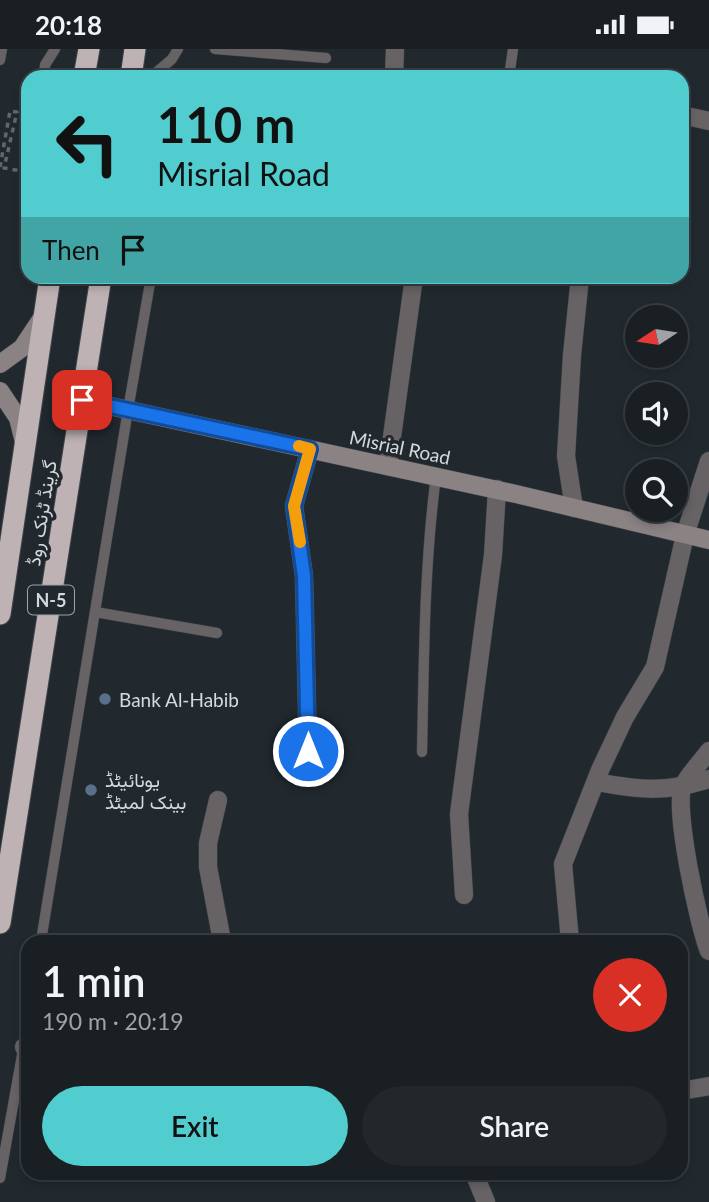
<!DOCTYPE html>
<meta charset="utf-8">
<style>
body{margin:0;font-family:Lato,Vazirmatn,sans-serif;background:#22272b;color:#f1f3f6;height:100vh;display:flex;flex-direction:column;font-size:26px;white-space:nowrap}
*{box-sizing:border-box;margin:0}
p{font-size:23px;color:#9fa2a6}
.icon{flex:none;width:38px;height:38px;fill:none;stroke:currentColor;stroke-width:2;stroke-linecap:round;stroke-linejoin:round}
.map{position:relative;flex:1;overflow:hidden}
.drawer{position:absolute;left:21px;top:886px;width:667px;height:245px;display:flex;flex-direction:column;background:#191f23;border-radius:21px;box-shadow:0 4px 10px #0003,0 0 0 2px #373d41}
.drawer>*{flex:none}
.banner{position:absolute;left:21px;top:21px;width:668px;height:214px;border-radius:21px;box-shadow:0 4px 10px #0003,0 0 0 2px #373d41;background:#52cdcf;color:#111;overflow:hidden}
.needle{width:46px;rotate:258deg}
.tools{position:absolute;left:625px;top:256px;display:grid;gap:14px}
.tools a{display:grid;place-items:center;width:63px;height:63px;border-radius:50%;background:#191f23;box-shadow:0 4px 10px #0003,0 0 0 2px #373d41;font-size:35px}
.pin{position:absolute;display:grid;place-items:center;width:60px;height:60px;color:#fff;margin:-30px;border-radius:14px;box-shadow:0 4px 10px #0006}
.me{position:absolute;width:77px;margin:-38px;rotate:0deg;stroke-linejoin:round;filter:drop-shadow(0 0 5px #0008)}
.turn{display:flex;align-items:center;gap:24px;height:147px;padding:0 21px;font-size:32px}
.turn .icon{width:91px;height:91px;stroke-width:2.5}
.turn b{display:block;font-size:49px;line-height:60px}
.then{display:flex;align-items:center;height:66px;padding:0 21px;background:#0003;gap:14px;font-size:26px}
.round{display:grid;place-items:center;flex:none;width:74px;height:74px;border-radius:37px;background:#22272b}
.summary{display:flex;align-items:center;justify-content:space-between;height:119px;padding:0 21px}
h1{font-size:42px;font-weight:600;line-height:52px}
.action{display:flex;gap:14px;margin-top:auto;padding:14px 21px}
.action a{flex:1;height:80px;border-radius:42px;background:#52cdcf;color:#111;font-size:28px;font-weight:600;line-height:80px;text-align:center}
.action a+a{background:#22272b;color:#f1f3f6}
.status{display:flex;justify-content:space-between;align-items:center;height:49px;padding:0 35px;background:#191f23;direction:ltr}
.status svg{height:19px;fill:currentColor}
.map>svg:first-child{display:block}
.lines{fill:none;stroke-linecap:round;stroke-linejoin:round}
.lane-casing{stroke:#3e454b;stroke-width:11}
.street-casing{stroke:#3e454b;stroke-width:19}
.secondary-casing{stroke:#3e454b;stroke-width:19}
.highway-casing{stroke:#3e454b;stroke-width:23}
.path{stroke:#60676d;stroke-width:3.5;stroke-dasharray:5 5;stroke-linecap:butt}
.lane{stroke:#676263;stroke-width:10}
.street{stroke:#676263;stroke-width:18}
.secondary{stroke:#8b8284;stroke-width:18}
.highway{stroke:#bfb2b5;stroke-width:21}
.route-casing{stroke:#114b97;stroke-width:18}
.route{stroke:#1a73e8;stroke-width:12}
.slow{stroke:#f59e0b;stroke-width:12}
.service-dot{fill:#5c6f8a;stroke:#21292f;stroke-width:2.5}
.labels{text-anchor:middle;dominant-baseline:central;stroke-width:7;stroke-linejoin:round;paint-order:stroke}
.shield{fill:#21292f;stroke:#9ea4a9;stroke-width:2}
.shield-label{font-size:18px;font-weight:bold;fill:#d4d9dd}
.street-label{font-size:19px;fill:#d4d9dd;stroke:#21292f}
.poi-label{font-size:19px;fill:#d4d9dd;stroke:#21292f;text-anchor:start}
</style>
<div class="status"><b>20:18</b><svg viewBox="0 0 49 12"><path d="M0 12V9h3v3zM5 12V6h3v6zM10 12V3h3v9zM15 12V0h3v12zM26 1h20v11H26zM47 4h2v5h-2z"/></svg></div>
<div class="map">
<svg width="709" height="1153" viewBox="0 0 709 1153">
<rect width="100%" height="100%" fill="#21292f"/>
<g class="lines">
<defs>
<g id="lane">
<path d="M 215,0 L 326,9"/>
<path d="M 0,11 L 2,0"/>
<path d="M 44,28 L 45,16 L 55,0"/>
<path d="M 151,28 L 172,10 L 178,0"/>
<path d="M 509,28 L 513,0"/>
<path d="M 128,361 L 151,228"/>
<path d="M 95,563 L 217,584"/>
<path d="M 422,703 C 424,611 424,518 436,427"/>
<path d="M 41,892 L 128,361"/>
<path d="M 0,1129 L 28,973"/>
</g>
<g id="street">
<path d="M 394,28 L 395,0"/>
<path d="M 682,66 L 709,72"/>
<path d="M 388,417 L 414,228"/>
<path d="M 574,459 L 566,407 L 572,306 L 580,228"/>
<path d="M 308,702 L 304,527 L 294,457 L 310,400"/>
<path d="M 709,702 C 701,713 689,725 683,737 C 673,757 699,878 709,902"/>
<path d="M 596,733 C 641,741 664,744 709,730"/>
<path d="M 218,751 L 208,794 L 208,818 L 222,892"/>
<path d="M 464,846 L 459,765 L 493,506 L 497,440"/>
<path d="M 570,892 L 563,815 L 600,721 L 625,668 L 655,618 L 685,486 L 709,412"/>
<path d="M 24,998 L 28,999"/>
<path d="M 681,1042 L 709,1037"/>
<path d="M 474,1124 L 486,1153"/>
</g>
<g id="secondary">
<path d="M 0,315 L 22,299 L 42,269"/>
<path d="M 0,342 L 18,369 L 24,393"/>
<path d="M 82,351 L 516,445 L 709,491"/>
</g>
<g id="highway">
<path d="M 84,28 L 89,0"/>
<path d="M 131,28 L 135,0"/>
<path d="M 0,565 L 50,228"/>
<path d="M 0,874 L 101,228"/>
</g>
</defs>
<use href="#lane" class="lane-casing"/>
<use href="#street" class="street-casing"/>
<use href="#secondary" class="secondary-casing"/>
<use href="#highway" class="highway-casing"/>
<path class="path" d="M 0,118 L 10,62 L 17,63 L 4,119 L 28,123"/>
<use href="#lane" class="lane"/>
<use href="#street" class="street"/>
<use href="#secondary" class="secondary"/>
<use href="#highway" class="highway"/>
</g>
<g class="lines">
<defs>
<path id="route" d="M 82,351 L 310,400 L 294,457 L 304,527 L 308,702"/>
</defs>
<use href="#route" class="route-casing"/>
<use href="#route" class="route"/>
<path class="slow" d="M 299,397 L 310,400 L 294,457 L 300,493"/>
</g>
<g class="service-dot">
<circle cx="105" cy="650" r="7"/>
<circle cx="91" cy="741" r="7"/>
</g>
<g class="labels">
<rect class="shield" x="28" y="536.5" width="46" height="29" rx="5"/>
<g class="shield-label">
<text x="51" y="551">N-5</text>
</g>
<g class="street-label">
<text transform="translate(400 398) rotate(12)">Misrial Road</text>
<text transform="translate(41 464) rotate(-81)">گرینڈ ٹرنک روڈ</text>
</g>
<g class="poi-label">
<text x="119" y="650">Bank Al-Habib</text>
<text x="105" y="730">یونائیٹڈ<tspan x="105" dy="22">بینک لمیٹڈ</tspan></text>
</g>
</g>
</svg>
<div class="tools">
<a><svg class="needle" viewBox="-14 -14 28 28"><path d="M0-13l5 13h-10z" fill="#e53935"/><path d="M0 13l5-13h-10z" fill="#9fa2a6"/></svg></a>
<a><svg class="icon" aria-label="sound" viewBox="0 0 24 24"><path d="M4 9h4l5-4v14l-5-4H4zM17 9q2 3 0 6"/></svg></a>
<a><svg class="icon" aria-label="search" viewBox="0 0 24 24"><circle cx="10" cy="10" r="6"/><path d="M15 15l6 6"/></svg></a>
</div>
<div class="pin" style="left:82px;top:351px;background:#d93025"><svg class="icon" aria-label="arrive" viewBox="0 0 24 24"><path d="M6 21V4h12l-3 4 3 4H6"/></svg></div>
<svg class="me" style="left:308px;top:702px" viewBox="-20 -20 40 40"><circle r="17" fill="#1a73e8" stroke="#fff" stroke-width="3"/><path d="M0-11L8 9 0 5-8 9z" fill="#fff"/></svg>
<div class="banner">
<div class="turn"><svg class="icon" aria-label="left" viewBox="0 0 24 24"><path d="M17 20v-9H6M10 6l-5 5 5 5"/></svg><div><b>110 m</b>Misrial Road</div></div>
<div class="then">Then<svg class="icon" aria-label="arrive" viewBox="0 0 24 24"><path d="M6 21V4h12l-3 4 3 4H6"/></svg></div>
</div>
<section class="drawer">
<div class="summary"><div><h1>1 min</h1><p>190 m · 20:19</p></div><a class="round" style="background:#d93025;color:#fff"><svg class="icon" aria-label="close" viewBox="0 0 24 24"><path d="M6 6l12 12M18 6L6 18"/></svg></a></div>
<div class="action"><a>Exit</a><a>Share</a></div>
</section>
</div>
